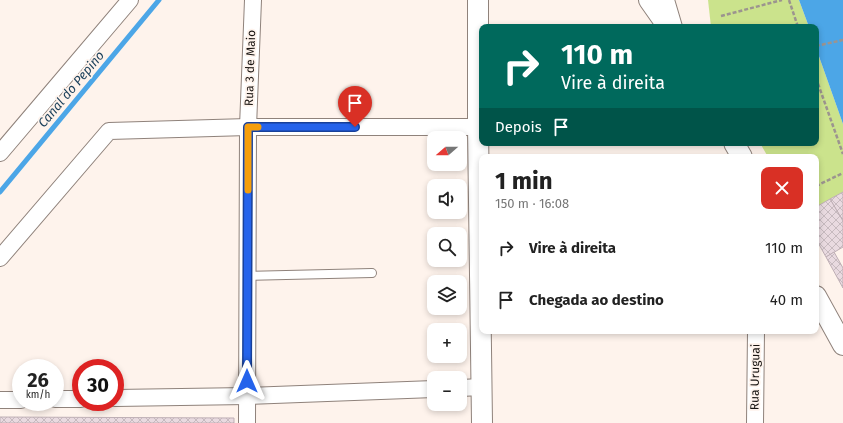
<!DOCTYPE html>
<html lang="pt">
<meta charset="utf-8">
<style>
body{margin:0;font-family:"Fira Sans",sans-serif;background:#f6f6f6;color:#222;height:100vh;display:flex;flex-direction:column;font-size:15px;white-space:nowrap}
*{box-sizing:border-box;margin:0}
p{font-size:13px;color:#767676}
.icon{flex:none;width:22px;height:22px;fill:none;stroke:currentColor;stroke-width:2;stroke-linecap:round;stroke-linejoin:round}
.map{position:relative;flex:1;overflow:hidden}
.sheet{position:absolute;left:479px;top:154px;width:340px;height:180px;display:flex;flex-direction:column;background:#fff;border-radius:8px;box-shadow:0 2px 6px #0003}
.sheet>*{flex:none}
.top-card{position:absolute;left:479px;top:24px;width:340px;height:122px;border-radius:8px;box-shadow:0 2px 6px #0003;background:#00695c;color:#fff;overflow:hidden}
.needle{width:26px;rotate:250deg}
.buttons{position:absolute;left:427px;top:131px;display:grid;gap:8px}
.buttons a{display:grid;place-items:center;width:40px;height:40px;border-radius:8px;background:#fff;box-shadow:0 2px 6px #0003;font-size:20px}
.speed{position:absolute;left:12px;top:359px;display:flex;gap:8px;font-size:20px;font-weight:700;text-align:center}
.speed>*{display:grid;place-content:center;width:52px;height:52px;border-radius:50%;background:#fff;box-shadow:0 2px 6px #0003;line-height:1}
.speed small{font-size:10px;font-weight:400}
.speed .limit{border:6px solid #d22;background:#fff;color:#111}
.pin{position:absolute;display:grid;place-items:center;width:34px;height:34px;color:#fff;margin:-41px -17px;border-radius:50% 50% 50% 0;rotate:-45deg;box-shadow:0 0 4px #0007}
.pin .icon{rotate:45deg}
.me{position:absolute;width:44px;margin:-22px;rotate:0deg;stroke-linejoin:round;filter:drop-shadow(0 0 3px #0008)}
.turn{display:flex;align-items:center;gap:14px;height:84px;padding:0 16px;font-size:18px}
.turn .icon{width:52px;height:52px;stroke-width:2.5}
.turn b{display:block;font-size:28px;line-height:34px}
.then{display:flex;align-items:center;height:38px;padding:0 16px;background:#0003;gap:8px;font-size:15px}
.round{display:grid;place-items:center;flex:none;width:42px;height:42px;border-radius:8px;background:#f6f6f6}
.headline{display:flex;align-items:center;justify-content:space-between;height:68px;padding:0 16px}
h1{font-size:24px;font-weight:700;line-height:30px}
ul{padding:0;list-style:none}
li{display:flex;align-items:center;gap:12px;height:52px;padding:0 16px}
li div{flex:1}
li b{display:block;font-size:15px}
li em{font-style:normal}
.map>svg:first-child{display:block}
.park{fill:#cbe38c}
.water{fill:#4ca6e7}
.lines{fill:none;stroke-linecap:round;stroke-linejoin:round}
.stream{stroke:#4ca6e7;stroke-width:5}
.building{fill:url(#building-cross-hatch);stroke:#beafb5}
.service-casing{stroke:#8f827b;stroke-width:10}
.minor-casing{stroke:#8f827b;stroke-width:18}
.tertiary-casing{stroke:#8f827b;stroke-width:22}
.path{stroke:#9c948f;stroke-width:2.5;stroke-dasharray:4 2;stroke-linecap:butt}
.service{stroke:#fff;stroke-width:8}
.minor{stroke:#fff;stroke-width:16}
.tertiary{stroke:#fff;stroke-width:20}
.route-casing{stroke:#184099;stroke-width:10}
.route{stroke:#2563eb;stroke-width:7}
.slow{stroke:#f59e0b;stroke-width:7}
.labels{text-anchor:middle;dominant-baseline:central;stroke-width:3.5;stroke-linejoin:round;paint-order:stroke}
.street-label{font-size:12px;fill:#181411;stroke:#fef3ec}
.water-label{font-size:13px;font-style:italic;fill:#193e59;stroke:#fef3ec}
</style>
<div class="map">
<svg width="843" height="423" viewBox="0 0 843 423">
<defs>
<pattern id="building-cross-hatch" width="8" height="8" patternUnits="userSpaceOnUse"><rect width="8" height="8" fill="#e9dae0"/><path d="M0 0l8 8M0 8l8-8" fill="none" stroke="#c7babf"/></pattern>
</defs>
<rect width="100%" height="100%" fill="#fef3ec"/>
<g class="park">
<path d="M 708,0 L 799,0 L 809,27 L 711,27 Z"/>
<path d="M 816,48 L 843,124 L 843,192 L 816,207 L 816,157 L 768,157 L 760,143 L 816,143 Z"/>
</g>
<path class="water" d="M 799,0 L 843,0 L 843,124 L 816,48 L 816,27 L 809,27 Z"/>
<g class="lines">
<path class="stream" d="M 0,192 L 159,0"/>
</g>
<g class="building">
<path d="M 843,192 L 843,221 L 830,199 Z"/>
<path d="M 830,199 L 843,221 L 843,247 L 826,257 L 816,239 L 816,207 Z"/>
<path d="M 834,252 L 843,268 L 843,288 L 826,257 Z"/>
<path d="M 0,417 L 234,418 L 234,423 L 0,423 Z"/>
</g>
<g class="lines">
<defs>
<path id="service" d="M 248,276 L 372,273"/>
<g id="minor">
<path d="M 666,0 L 674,27"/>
<path d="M 0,153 L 130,0"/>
<path d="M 0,258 L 109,131 L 248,127 L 482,127"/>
<path d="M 460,388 L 482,387"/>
<path d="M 115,398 L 247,396 L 434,389"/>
<path d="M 55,399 L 81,399"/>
<path d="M 0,400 L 21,400"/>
<path d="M 247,423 L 248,127 L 253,0"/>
<path d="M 755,423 L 756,331"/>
</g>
<g id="tertiary">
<path d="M 478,0 L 478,127 L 482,423"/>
<path d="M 649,0 L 668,27"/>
<path d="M 734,143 L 742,157"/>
<path d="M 816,296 L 843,345"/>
</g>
</defs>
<use href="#service" class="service-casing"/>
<use href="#minor" class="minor-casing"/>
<use href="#tertiary" class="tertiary-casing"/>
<g class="path">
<path d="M 789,0 L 798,27"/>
<path d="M 721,16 L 782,0"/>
<path d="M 816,46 L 843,40"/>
<path d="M 816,78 L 843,154"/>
<path d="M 816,186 L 843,173"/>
</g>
<use href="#service" class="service"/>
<use href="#minor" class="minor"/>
<use href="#tertiary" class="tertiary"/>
</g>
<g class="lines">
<defs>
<path id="route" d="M 247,381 L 248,127 L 355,127"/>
</defs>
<use href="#route" class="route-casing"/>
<use href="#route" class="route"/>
<path class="slow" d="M 248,190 L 248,127 L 258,127"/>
</g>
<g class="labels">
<g class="street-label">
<text transform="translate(250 68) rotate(-88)">Rua 3 de Maio</text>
<text transform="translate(755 377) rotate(-89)">Rua Uruguai</text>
</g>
<g class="water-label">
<text transform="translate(71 89) rotate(-50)">Canal do Pepino</text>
</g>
</g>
</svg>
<div class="buttons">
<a><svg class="needle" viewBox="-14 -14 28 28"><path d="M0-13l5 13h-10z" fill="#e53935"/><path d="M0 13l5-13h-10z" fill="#767676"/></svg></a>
<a><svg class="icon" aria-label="sound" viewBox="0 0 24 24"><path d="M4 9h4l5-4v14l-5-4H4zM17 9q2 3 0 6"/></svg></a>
<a><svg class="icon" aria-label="search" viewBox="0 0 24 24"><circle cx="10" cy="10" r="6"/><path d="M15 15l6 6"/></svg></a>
<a><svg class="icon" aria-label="layers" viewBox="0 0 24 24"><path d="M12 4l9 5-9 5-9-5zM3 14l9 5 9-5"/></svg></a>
<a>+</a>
<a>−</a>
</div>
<div class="speed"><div>26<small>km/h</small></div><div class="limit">30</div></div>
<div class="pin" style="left:355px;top:127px;background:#d93025"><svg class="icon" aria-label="arrive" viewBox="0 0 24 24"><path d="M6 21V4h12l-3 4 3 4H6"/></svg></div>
<svg class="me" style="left:247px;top:381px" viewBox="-20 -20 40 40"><path d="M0-17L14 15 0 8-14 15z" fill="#2563eb" stroke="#fff" stroke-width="4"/></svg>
<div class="top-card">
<div class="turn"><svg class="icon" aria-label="right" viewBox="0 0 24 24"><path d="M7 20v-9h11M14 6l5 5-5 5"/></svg><div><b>110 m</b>Vire à direita</div></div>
<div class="then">Depois<svg class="icon" aria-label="arrive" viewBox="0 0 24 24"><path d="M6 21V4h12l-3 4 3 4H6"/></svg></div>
</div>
<section class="sheet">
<div class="headline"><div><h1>1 min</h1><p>150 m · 16:08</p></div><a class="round" style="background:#d93025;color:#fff"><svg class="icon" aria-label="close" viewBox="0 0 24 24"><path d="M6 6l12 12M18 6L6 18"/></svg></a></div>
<ul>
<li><svg class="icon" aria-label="right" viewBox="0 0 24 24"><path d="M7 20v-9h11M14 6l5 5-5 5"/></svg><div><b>Vire à direita</b></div><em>110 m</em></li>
<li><svg class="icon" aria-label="arrive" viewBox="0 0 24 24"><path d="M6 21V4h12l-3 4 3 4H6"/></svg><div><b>Chegada ao destino</b></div><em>40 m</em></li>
</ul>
</section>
</div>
